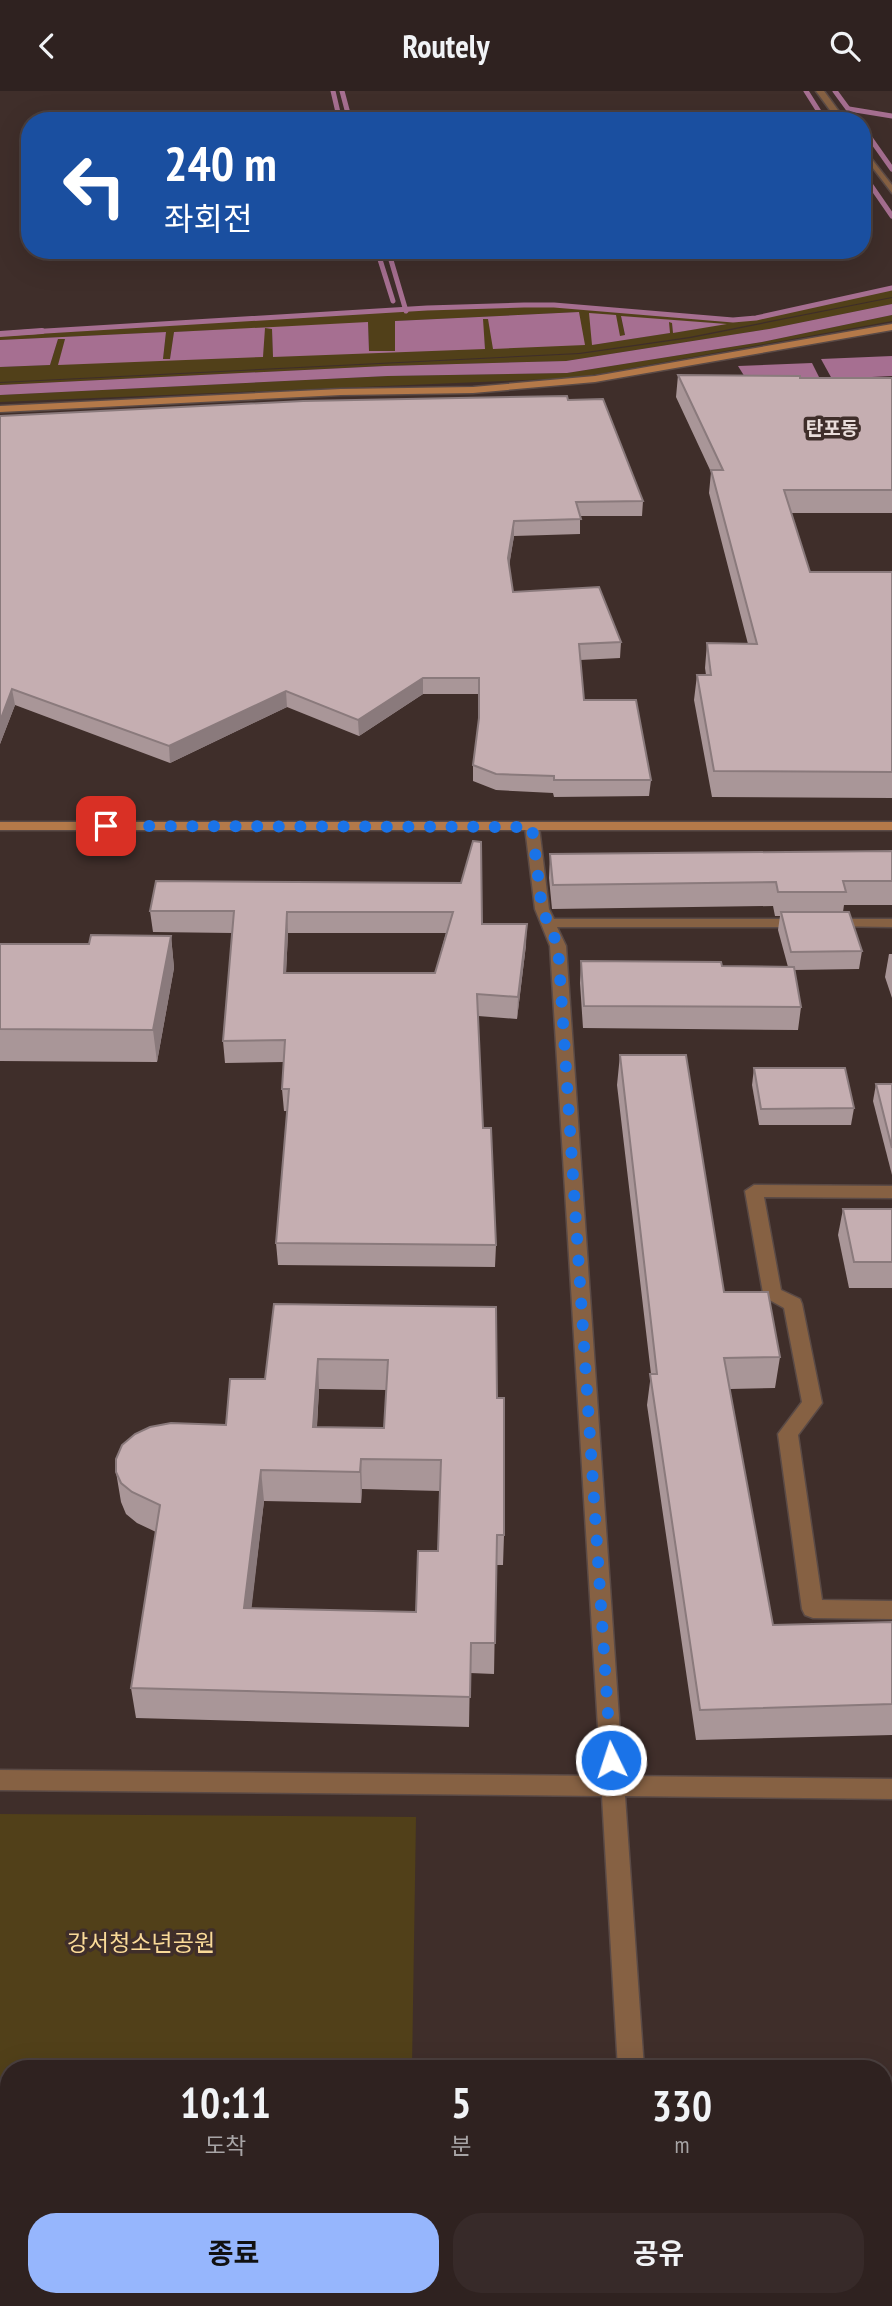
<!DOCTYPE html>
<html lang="ko">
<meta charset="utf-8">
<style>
body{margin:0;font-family:"PT Sans Narrow","Noto Sans KR",sans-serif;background:#372a29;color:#f1f3f6;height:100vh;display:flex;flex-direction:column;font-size:26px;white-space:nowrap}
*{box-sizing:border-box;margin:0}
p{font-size:23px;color:#a7a4a5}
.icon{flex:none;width:38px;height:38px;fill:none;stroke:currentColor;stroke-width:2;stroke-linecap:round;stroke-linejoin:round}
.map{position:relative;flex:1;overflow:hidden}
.panel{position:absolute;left:0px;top:1969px;width:892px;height:247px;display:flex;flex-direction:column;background:#2f2220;border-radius:28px 28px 0 0;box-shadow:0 7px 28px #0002,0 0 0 2px #4a3f3e}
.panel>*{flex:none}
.top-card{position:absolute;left:21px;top:21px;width:850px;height:147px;border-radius:28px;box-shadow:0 7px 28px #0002,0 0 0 2px #4a3f3e;background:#1a4fa0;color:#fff;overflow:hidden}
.pin{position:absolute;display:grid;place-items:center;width:60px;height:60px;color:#fff;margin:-30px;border-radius:14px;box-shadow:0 4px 10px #0006}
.me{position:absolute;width:77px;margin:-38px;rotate:356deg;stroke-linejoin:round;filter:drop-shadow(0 0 5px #0008)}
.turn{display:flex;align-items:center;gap:24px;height:147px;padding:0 28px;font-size:32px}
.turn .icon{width:91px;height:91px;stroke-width:2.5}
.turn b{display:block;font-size:49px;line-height:60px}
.eta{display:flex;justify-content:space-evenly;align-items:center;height:119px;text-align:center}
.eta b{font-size:42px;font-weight:700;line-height:49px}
.action{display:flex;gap:14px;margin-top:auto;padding:14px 28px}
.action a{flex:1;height:80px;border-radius:28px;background:#96b6fd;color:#111;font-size:28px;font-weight:700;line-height:80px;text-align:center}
.action a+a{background:#372a29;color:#f1f3f6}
header{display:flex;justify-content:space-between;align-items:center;height:91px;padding:0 28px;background:#2f2220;font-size:32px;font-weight:700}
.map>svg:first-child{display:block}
.green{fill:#514019;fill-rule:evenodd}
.water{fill:#a66f91}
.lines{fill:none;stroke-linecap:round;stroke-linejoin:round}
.stream-far1{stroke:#a66f91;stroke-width:5}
.stream{stroke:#a66f91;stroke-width:6}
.street-casing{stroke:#5a4a46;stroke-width:3}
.secondary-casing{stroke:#5a4a46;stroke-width:3}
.street{fill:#866143;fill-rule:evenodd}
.secondary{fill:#b47949;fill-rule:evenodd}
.wall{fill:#a99698;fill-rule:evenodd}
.shaded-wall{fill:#8a7a7c}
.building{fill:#c5aeb1;stroke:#8a7a7c;stroke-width:2;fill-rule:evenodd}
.route{stroke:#1a73e8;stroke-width:12;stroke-dasharray:0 21.6}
.labels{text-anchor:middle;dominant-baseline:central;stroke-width:7;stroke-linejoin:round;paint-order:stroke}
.far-quarter-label{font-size:19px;font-weight:bold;fill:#e9ddda;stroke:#3f2e2a}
.near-park-label{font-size:23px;fill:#fada98;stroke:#3f2e2a}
</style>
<header><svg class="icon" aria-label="back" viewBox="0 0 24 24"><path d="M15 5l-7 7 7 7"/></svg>Routely<svg class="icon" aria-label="search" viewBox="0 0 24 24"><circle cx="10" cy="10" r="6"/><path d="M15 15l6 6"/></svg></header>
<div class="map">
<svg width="892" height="2215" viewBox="0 0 892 2215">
<rect width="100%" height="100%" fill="#3f2e2a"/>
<g class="green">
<path d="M 892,198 L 892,206 L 689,246 L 579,262 L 0,291 L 0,276 L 50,274 L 58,248 L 65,248 L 59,273 L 263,265 L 264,237 L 272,237 L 273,265 L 485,257 L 482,228 L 579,221 L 395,230 L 396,260 L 369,260 L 368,232 L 174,241 L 170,268 L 163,268 L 166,241 L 0,249 L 0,245 L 431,218 L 556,215 L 735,230 L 758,228 ZM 621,226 L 723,233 L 673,242 L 672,231 L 668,231 L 669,242 L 592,254 L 625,245 Z"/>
<path d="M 892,207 L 892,213 L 769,238 L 566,270 L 385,275 L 0,294 L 0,292 L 580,263 L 691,247 Z"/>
<path d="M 892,224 L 892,230 L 576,287 L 0,311 L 0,304 L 388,285 L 567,282 L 762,251 Z"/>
<path d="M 0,1723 L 416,1726 L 412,1977 L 9,1978 L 9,2207 L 408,2207 L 408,2215 L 0,2215 Z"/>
</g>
<g class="water">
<path d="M 892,213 L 892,224 L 762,251 L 567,282 L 388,285 L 0,304 L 0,294 L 385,275 L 566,270 L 769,238 Z"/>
<path d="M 579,221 L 585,254 L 493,258 L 488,228 L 483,228 L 485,258 L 273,266 L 272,238 L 265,237 L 263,266 L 58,274 L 65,248 L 58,248 L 50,274 L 0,276 L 0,249 L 166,241 L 163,268 L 170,268 L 174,241 L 368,231 L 369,260 L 395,260 L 395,230 Z"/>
<path d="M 589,222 L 616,224 L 620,245 L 625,244 L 621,225 L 727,233 L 673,242 L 672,232 L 669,231 L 670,242 L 592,254 Z"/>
<path d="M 892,265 L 892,285 L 832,288 L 821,268 Z"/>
<path d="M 812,272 L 820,288 L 748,291 L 738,275 Z"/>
</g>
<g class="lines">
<g class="stream-far1">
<path d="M 333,0 L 340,30"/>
<path d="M 342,0 L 350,30"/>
<path d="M 806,0 L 825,30"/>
<path d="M 835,0 L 857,30"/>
<path d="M 849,18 L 892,25"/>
<path d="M 863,37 L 892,78"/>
<path d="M 863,83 L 892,125"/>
<path d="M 377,159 L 393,210"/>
<path d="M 388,159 L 406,220"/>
<path d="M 13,242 L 427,217 L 524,214 L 554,214 L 733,229 L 756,227 L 892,197"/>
</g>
<path class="stream" d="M 0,243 L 42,240"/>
<defs>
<g id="street">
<path d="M 816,0 L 824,0 L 846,30 L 838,30 Z"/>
<path d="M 863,57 L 892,94 L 892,102 L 863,64 Z"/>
<path d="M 532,732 L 539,736 L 549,818 L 554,828 L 804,828 L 811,832 L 804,836 L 557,836 L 566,855 L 623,1685 L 892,1688 L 892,1708 L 625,1705 L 644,1978 L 618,1978 L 602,1705 L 0,1699 L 0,1679 L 601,1685 L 550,855 L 535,818 L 525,736 Z"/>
<path d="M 832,828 L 892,828 L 892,836 L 827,835 L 825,832 L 827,829 Z"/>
<path d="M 754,1094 L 892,1095 L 892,1107 L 764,1106 L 781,1199 L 800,1208 L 802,1213 L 822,1312 L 798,1344 L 822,1509 L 892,1510 L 892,1528 L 813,1527 L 805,1524 L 802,1518 L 778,1343 L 802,1311 L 784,1217 L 766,1207 L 763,1202 L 745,1100 Z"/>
<rect x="632" y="2207" width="28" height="8"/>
</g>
<g id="secondary">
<path d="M 892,233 L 892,239 L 595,291 L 473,302 L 341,304 L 0,321 L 0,315 L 341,298 L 473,296 L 595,285 Z"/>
<rect x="0" y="731" width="892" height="8"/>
</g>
</defs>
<use href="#street" class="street-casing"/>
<use href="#secondary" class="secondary-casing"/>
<use href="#street" class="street"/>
<use href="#secondary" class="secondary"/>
</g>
<g class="wall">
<path d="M 678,284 L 800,287 L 892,287 L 892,422 L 791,422 L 810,481 L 892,481 L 892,707 L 712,706 L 694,609 L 697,584 L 706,584 L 705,577 L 707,552 L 748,553 L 709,402 L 711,381 L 676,306 Z"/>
<path d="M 568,309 L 643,410 L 642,425 L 580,425 L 580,443 L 514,445 L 509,474 L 513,501 L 621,551 L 620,567 L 580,569 L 584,609 L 651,689 L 649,705 L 554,706 L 553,702 L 496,699 L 473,690 L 473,674 L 479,629 L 479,603 L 423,603 L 359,645 L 287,616 L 170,672 L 15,614 L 0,653 L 0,325 Z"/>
<path d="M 892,760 L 892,814 L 844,814 L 843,821 L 862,860 L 859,878 L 794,879 L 801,916 L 798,939 L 583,937 L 580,892 L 581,870 L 722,875 L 788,876 L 778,839 L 780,825 L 775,825 L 773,815 L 552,818 L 549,787 L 550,763 Z"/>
<path d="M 461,792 L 482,833 L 526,854 L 517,928 L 478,925 L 483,1037 L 496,1154 L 495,1176 L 278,1174 L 276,1152 L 287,1020 L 284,1020 L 282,998 L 284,971 L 225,972 L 223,950 L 232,842 L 153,841 L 150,820 ZM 288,842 L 446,842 L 435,882 L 286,882 Z"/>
<path d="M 171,845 L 174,877 L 157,971 L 0,970 L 0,853 L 89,853 Z"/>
<path d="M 889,863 L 892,863 L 892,907 L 885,886 Z"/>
<path d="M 620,964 L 724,1201 L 780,1266 L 775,1297 L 730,1298 L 773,1534 L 892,1531 L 892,1644 L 696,1649 L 647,1314 L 651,1283 L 617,994 Z"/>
<path d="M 754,977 L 854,1017 L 851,1034 L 759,1034 L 752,994 Z"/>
<path d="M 876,993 L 892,993 L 892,1084 L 873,1010 Z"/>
<path d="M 843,1118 L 892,1118 L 892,1197 L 849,1197 L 838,1144 Z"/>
<path d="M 274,1213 L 497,1307 L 504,1444 L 503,1474 L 496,1474 L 494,1583 L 470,1582 L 469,1636 L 136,1627 L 131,1597 L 156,1441 L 137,1432 L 126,1423 L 121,1411 L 116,1381 L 226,1334 L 265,1288 ZM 319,1298 L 387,1299 L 384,1337 L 317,1336 ZM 362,1398 L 440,1400 L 438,1460 L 416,1521 L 251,1517 L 264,1410 L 361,1412 Z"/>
</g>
<g class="shaded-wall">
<path d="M 514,430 L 514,445 L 508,482 L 508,467 Z"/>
<path d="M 423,587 L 423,603 L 359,645 L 358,629 Z"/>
<path d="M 12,598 L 15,614 L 0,653 L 0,630 Z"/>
<path d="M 286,600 L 287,616 L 170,672 L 169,655 Z"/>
<path d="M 287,821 L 288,842 L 285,903 L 284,882 Z"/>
<path d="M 527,833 L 526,854 L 517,928 L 518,906 Z"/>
<path d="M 171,845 L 174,877 L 157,971 L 153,939 Z"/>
<path d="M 318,1268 L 319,1298 L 315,1366 L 313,1336 Z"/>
<path d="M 361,1368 L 362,1398 L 361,1412 L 360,1381 Z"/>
<path d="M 261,1379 L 264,1410 L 248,1548 L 244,1517 Z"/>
</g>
<g class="building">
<path d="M 678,284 L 800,285 L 800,287 L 892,287 L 892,399 L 784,399 L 810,481 L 892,481 L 892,681 L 714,680 L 697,584 L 711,584 L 707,552 L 757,553 L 711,379 L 723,379 Z"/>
<path d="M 567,305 L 568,309 L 603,308 L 643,410 L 576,411 L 581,428 L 514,430 L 508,467 L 513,501 L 599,496 L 621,551 L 579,553 L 584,609 L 636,609 L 651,689 L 554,689 L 554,685 L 496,683 L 473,674 L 479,627 L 479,587 L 423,587 L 358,629 L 286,600 L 169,655 L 12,598 L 0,630 L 0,325 L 303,310 Z"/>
<path d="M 473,750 L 481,751 L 482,833 L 527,833 L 518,906 L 477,903 L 483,1037 L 491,1037 L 496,1154 L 276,1152 L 289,998 L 282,998 L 285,949 L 223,950 L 234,820 L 150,820 L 156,790 L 461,792 ZM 287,821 L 453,821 L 435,882 L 284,882 Z"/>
<path d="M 892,760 L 892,790 L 843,790 L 846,801 L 778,801 L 776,791 L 553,794 L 550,763 Z"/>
<path d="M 781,821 L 849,821 L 862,860 L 791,861 Z"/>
<path d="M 91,844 L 171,845 L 153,939 L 0,938 L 0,853 L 89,853 Z"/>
<path d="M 581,870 L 721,871 L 722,875 L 794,876 L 801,916 L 584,915 Z"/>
<path d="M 620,964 L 686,964 L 724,1201 L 768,1201 L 780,1266 L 724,1267 L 773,1534 L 892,1531 L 892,1613 L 700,1619 L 650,1283 L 657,1283 Z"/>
<path d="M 754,977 L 845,977 L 854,1017 L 761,1018 Z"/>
<path d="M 876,993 L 892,993 L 892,1057 Z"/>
<path d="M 843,1118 L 892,1118 L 892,1171 L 854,1171 Z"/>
<path d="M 274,1213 L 496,1216 L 497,1307 L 504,1307 L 504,1444 L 497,1444 L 495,1552 L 471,1552 L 470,1606 L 131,1597 L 160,1414 L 132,1401 L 121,1392 L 116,1381 L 116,1368 L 122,1354 L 135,1343 L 150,1336 L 171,1332 L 226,1334 L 230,1288 L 265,1288 ZM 318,1268 L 388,1269 L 384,1337 L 313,1336 ZM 361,1368 L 441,1369 L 438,1460 L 418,1460 L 416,1521 L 244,1517 L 261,1379 L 360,1381 Z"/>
</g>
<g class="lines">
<path class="route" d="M 106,735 L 532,736 L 542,818 L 558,855 L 611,1669"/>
</g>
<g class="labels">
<g class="far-quarter-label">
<text x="832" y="337">탄포동</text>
</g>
<g class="near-park-label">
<text x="141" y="1851">강서청소년공원</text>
</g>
</g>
</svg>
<div class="pin" style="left:106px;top:735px;background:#d93025"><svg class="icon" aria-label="arrive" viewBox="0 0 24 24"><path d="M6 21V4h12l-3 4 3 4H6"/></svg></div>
<svg class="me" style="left:611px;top:1669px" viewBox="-20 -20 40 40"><circle r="17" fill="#1a73e8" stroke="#fff" stroke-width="3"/><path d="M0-11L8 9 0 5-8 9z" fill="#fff"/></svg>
<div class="top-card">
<div class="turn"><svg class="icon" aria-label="left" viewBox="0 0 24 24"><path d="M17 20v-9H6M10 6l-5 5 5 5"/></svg><div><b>240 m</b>좌회전</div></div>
</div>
<section class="panel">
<div class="eta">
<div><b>10:11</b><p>도착</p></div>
<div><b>5</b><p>분</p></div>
<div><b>330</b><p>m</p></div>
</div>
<div class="action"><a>종료</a><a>공유</a></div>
</section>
</div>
